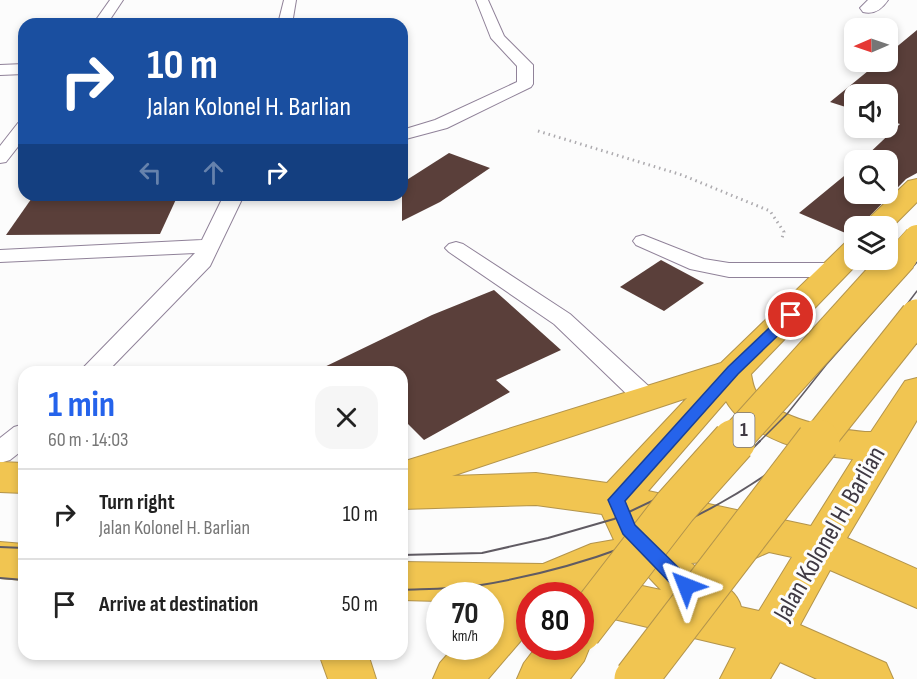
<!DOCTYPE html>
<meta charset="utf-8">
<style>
body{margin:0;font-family:"Sofia Sans Condensed",sans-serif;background:#f6f6f6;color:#222;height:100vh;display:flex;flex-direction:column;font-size:22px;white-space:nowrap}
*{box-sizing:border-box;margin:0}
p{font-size:20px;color:#767676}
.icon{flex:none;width:33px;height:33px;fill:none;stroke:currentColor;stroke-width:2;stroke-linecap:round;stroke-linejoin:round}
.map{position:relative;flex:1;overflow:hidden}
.details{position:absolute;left:18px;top:366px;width:390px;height:294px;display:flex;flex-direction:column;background:#fff;border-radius:18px;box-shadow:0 3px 9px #0003}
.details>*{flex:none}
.top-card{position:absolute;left:18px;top:18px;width:390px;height:183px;border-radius:18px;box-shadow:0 3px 9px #0003;background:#1a4fa0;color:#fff;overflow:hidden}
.needle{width:39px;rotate:268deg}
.fabs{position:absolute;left:844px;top:18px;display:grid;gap:12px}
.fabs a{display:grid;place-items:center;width:54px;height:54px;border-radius:12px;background:#fff;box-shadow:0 3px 9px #0003;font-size:30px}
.speed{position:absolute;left:426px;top:582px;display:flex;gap:12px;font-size:30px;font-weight:700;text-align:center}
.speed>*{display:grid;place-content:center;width:78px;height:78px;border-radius:50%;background:#fff;box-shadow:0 3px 9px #0003;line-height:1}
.speed small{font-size:15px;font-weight:400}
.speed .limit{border:9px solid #d22;background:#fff;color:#111}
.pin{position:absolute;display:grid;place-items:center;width:51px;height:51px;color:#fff;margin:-26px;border:3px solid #fff;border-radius:50%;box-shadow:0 2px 6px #0007}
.me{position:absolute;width:66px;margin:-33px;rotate:315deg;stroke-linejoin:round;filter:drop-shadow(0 0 4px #0008)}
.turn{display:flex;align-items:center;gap:21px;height:126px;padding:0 30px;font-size:27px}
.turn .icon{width:78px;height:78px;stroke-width:2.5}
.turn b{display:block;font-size:42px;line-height:51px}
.lanes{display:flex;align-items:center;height:57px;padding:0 30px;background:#0003;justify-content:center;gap:30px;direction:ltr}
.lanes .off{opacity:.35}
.round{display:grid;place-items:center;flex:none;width:63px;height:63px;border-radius:18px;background:#f6f6f6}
.summary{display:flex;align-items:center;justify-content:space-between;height:102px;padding:0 30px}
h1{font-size:36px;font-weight:700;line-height:45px;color:#2563eb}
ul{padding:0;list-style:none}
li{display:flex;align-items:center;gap:18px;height:90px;padding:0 30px;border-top:2px solid #e0e0e0}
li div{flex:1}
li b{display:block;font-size:22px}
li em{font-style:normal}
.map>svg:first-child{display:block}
.building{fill:#5a3f3a}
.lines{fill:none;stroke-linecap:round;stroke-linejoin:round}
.lane-casing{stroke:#908299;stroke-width:2}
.street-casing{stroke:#908299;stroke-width:2}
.highway-casing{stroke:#b3944c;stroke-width:2}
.path{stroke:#adabaf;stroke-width:3;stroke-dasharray:1.5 4;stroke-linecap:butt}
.lane{fill:#fff;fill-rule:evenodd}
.street{fill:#fff;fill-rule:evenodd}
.highway{fill:#f1c551;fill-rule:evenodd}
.tram-far1{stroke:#605b63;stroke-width:1.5}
.tram{stroke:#605b63;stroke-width:2}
.highway-bridge-far2-casing{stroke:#b3944c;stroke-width:27;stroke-linecap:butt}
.highway-bridge-far1-casing{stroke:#b3944c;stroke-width:35;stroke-linecap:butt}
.highway-bridge-casing{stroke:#b3944c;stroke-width:45;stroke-linecap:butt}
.highway-bridge-far2{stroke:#f1c551;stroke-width:26}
.highway-bridge-far1{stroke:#f1c551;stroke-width:33}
.highway-bridge{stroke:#f1c551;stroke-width:43}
.route{fill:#2563eb;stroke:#184099;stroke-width:1.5}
.labels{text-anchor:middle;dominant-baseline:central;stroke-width:6;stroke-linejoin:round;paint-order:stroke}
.shield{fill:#fcfcfc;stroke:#78747a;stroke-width:1.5}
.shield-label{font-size:20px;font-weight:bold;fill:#3f3943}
.near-street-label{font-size:26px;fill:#3f3943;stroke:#fcfcfc}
</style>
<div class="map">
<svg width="917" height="679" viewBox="0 0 917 679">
<rect width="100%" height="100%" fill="#fcfcfc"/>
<g class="building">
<path d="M 917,30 L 917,173 L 906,179 L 862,224 L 855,226 L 855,230 L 850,235 L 799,213 L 855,167 L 855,194 L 888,194 L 888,160 L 862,160 L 900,124 L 888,120 L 888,94 L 855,94 L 855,110 L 830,102 L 879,62 L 888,62 L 888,54 Z"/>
<path d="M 449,153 L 490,168 L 440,202 L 402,221 L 402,183 Z"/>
<path d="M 34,195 L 178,195 L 160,234 L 6,235 Z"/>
<path d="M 661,260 L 704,283 L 664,311 L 620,287 Z"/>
<path d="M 494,290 L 561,350 L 496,380 L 510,392 L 424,440 L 402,418 L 402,372 L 314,372 L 432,315 Z"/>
</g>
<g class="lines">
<defs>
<g id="lane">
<path d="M 110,0 L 123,0 L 107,24 L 93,24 Z"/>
<path d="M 284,0 L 296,0 L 292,24 L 278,24 Z"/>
<path d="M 476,0 L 488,0 L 504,36 L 533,65 L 533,84 L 531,87 L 447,128 L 402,140 L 402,130 L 435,120 L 517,82 L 517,66 L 491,38 Z"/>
<path d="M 24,64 L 24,74 L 0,75 L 0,65 Z"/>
<path d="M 24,122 L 24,139 L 6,162 L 0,163 L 0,146 L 18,123 Z"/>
<path d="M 224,195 L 244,195 L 210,266 L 107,372 L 79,372 L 195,253 L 0,262 L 0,250 L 202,240 Z"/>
<path d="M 643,235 L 704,259 L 729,263 L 834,263 L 842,265 L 845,270 L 842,275 L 834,277 L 729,277 L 690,269 L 636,245 L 633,241 L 636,237 Z"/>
<path d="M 456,242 L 463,244 L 570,314 L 655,392 L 659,398 L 655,404 L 646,407 L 637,404 L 554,324 L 449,252 L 445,248 L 449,244 Z"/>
<path d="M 24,424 L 24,449 L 10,460 L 0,463 L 0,438 L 14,427 Z"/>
</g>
<path id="street" d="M 868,0 L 888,0 C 882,9 874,15 863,12 L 860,8 Z"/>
<g id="highway">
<path d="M 917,179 L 917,202 L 888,231 L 888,226 L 863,226 L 867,220 L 908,181 Z"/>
<path d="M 855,240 L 855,260 L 861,260 L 751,374 C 752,379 753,387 756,391 C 777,420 833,429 865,432 L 871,432 L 905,381 L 917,378 L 917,420 L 847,538 L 917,569 L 917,608 L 830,570 L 800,625 L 886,663 L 893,679 L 817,679 L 780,662 L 770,679 L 720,679 L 736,648 L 580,611 L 580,596 L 530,596 L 530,630 L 488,679 L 433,679 L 440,663 L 455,646 L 490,646 L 490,608 L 497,601 L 490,601 L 490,596 L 440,596 L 440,601 L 402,600 L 402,562 L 543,564 L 591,544 L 614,540 L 602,514 L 536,505 L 402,509 L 402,462 L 721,363 L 845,243 ZM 687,398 L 607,483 L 536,473 L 452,476 ZM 726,401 C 747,438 814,456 853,459 L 811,526 L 648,491 ZM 651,524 L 672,529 L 659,531 ZM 769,552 L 792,557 L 759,611 L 741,607 C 736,585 707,578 691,563 L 753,559 ZM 642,570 L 661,590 L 605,578 Z"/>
<path d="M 0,462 L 24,463 L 24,493 L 0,492 Z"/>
<path d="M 0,542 L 24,544 L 24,580 L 0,578 Z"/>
<path d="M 580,629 L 584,631 L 590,646 L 584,661 L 570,679 L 517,679 L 524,663 L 537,646 L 580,646 Z"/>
<path d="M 319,654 L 368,654 L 376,679 L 328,679 Z"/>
</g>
</defs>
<use href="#lane" class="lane-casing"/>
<use href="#street" class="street-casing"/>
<use href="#highway" class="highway-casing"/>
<path class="path" d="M 538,131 L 682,175 L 770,211 L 784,232 L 781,241"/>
<use href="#lane" class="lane"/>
<use href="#street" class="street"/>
<use href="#highway" class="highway"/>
<g class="tram-far1">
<path d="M 759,442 L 787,414 L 826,365 L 917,262"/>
<path d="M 799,442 L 814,427 L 917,291"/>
</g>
<g class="tram">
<path d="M 0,547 L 24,548"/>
<path d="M 402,555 L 482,553 L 548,538 L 614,519 L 743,458 L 760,441"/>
<path d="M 0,578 L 24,580"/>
<path d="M 402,590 C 426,589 451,589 475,586 C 576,570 679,534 764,476 C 777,467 789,452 800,441"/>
</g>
<defs>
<path id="highway-bridge-far2" d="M 900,257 L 917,238"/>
<g id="highway-bridge-far1">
<path d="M 733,442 L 901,256"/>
<path d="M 817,442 L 917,316"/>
</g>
<g id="highway-bridge">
<path d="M 580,630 L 675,507 L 734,441"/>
<path d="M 636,679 L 818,441"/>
</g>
</defs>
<use href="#highway-bridge-far2" class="highway-bridge-far2-casing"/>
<use href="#highway-bridge-far1" class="highway-bridge-far1-casing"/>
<use href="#highway-bridge" class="highway-bridge-casing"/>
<use href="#highway-bridge-far2" class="highway-bridge-far2"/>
<use href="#highway-bridge-far1" class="highway-bridge-far1"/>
<use href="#highway-bridge" class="highway-bridge"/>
</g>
<path class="route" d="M 791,310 L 798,315 L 796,318 L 738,374 L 625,501 L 635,525 L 692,581 L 695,586 L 692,592 L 686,594 L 679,592 L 623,534 L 608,500 L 728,367 L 786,312 Z"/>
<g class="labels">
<rect class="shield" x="733.5" y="413" width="21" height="34" rx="4.5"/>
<g class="shield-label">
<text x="744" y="430">1</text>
</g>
<g class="near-street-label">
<text transform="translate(830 534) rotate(-60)">Jalan Kolonel H. Barlian</text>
</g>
</g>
</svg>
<div class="fabs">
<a><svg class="needle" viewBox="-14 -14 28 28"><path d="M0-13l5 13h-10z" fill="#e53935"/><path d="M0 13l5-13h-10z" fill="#767676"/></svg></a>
<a><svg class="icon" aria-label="sound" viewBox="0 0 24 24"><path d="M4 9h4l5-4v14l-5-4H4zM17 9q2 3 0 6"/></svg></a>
<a><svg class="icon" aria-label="search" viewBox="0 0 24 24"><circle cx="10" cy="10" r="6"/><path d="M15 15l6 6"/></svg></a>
<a><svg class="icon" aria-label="layers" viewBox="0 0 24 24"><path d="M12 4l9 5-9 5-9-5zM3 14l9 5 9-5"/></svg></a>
</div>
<div class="speed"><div>70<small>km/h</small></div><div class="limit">80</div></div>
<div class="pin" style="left:791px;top:315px;background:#d93025"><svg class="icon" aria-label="arrive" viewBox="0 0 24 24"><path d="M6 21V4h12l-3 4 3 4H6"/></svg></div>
<svg class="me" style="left:686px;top:586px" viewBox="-20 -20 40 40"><path d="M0-17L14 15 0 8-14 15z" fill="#2563eb" stroke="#fff" stroke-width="4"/></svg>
<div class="top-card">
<div class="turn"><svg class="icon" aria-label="right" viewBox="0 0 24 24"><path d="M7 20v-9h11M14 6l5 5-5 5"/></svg><div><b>10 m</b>Jalan Kolonel H. Barlian</div></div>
<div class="lanes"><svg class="icon off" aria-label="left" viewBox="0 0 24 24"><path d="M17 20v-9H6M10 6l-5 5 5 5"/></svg><svg class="icon off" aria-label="ahead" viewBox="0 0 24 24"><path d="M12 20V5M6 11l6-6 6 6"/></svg><svg class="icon" aria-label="right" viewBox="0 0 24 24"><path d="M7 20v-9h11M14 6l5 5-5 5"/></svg></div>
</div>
<section class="details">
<div class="summary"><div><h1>1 min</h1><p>60 m · 14:03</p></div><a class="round"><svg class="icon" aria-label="close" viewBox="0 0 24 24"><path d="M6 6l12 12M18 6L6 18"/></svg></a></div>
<ul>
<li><svg class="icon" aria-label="right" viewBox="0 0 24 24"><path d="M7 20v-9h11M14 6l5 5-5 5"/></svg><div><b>Turn right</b><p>Jalan Kolonel H. Barlian</p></div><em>10 m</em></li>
<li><svg class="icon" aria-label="arrive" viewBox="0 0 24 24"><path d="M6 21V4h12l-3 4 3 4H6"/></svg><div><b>Arrive at destination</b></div><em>50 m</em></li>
</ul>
</section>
</div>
